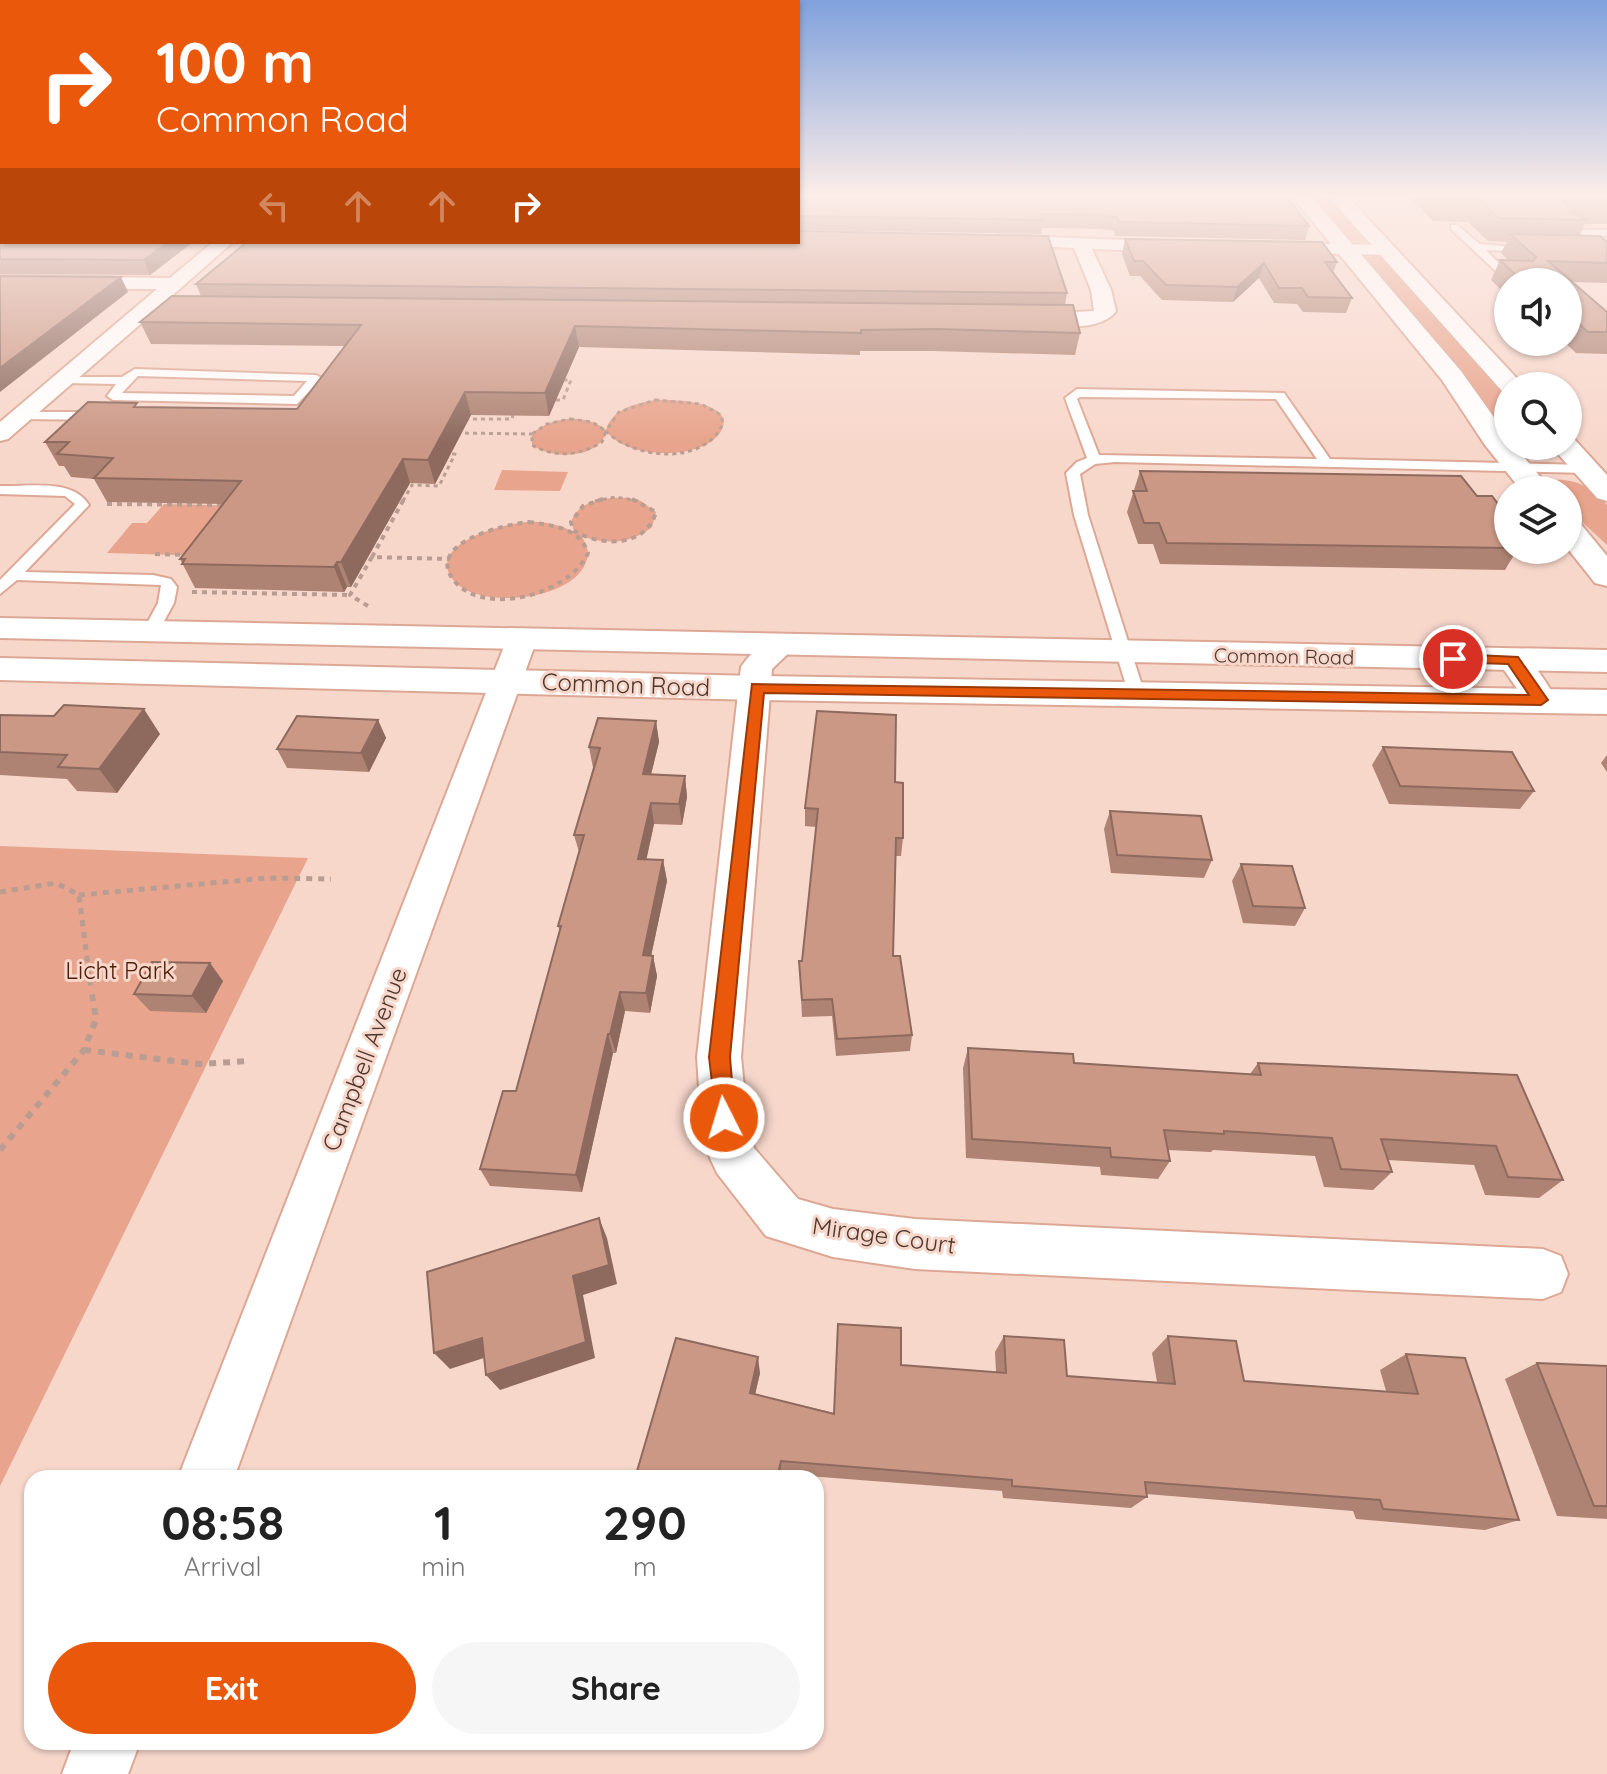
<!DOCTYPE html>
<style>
body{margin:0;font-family:Quicksand,sans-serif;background:#f6f6f6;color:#222;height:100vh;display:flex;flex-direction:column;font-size:30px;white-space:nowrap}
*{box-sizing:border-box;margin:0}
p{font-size:26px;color:#767676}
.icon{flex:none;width:44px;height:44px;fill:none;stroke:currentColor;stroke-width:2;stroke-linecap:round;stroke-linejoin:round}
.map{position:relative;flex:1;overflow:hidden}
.sheet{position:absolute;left:24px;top:1470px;width:800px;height:280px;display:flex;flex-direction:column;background:#fff;border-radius:24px;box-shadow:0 2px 6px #0004}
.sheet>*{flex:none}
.top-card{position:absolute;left:0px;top:0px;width:800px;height:244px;box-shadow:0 2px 6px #0004;background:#ea580c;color:#fff;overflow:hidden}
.controls{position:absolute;left:1494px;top:268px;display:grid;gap:16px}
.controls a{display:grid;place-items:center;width:88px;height:88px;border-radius:50%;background:#fff;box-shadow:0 2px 6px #0004;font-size:40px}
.pin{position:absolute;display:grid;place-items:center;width:68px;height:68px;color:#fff;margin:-34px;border:4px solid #fff;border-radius:50%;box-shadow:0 2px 8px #0007}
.me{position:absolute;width:88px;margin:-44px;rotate:355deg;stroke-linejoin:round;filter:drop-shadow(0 0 6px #0008)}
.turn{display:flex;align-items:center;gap:28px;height:168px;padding:0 24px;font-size:36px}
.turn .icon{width:104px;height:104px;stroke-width:2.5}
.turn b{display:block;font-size:56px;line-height:68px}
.lanes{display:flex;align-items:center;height:76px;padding:0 24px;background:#0003;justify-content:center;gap:40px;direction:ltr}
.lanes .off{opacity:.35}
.eta{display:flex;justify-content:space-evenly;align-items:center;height:136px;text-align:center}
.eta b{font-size:48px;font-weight:700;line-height:56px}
.action{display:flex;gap:16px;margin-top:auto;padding:16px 24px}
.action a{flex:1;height:92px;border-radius:48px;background:#ea580c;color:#fff;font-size:32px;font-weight:700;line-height:92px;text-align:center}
.action a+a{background:#f6f6f6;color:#222}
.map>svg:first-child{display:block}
.green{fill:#e8a48c}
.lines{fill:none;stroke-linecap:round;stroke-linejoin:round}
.lane-casing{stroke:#dca895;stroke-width:4}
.street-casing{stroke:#dca895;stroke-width:4}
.secondary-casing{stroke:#dca895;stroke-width:4}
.path-far3{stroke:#ba9d92;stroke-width:3;stroke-dasharray:4 4;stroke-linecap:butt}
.path-far2{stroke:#ba9d92;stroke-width:4;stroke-dasharray:5 5;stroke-linecap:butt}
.path-far1{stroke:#ba9d92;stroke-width:5;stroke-dasharray:6 6;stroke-linecap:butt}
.path{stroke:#ba9d92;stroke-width:6;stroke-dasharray:7 7;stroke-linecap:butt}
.lane{fill:#fff;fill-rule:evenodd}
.street{fill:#fff;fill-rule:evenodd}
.secondary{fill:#fff;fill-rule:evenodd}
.wall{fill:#af8373}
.shaded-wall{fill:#8e6a5e}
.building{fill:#cb9886;stroke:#8e6a5e;stroke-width:2}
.route{fill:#ea580c;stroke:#983908;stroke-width:2}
.labels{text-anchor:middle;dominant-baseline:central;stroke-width:6;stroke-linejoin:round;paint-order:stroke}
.far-street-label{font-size:20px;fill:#4c372f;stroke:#f8d7cb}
.street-label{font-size:24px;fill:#4c372f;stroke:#f8d7cb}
.park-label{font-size:24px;fill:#4f1e0a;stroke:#f8d7cb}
</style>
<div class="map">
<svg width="1607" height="1774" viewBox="0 0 1607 1774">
<rect width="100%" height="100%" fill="#f8d7cb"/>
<g class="green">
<path d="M 1308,195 L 1329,195 L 1370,242 L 1349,241 Z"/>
<path d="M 1374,256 L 1387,260 L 1508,396 L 1508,439 L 1475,391 L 1363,258 Z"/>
<path d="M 655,400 C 670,399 741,401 720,433 C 700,461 627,459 607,432 C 597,459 553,460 532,445 L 532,434 C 551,416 586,413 606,430 C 613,408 635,404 655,400 Z"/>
<path d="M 502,470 L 568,472 L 560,491 L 494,490 Z"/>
<path d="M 1551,480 C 1577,478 1590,487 1607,505 L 1607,545 L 1568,509 L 1568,490 L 1550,490 L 1548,482 Z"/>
<path d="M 629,498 L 641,501 L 656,512 L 652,527 C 632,544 605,545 582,536 C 585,544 590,550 587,559 C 577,600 483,610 456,583 C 420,546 502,523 528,522 C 544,521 561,525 575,533 L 571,522 C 579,499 608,497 629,498 Z"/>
<path d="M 164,504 L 248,506 L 211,556 L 107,553 L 132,523 L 147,523 Z"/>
<path d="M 0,846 L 308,858 L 0,1486 Z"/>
</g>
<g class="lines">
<defs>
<g id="lane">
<path d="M 1451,225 L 1457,225 L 1480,244 L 1536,249 L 1531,252 L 1486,250 L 1507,272 L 1499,274 L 1451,229 Z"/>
<path d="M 1559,230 L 1607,230 L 1607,236 L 1562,235 Z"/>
<path d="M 135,369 L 316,375 L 322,378 L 297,404 L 113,400 L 107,396 L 116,384 L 63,383 L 57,380 L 63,377 L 122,377 ZM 138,376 L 307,381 L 294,396 L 122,393 Z"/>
<path d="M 1077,389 L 1284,393 L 1330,459 L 1586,465 L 1593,469 L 1586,473 L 1115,462 L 1095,464 L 1080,474 L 1088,515 L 1145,695 L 1137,700 L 1129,695 L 1074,515 L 1066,473 L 1077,462 L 1087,458 L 1065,398 ZM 1080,397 L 1276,399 L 1317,459 L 1099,455 L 1077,399 Z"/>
<path d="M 18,412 L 101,412 L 107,416 L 101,420 L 22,419 L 16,415 Z"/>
<path d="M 0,486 C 29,487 72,478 89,505 L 25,572 L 153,575 L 171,579 L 177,587 L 174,603 L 157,634 L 145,634 L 143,631 L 158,603 L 161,585 L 17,580 L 0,594 L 0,580 L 75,504 L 65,496 L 0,494 Z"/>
</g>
<g id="street">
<path d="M 998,235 L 1176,242 L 1185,247 L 1176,252 L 1092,249 L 1111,290 L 1116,311 C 1099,334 1049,325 1023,325 L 1016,323 L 1013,319 L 1016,315 L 1094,311 L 1091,290 L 1074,248 L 992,244 L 989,240 Z"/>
<path d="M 213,242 L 233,242 L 165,302 L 210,303 L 220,309 L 217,313 L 152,314 L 8,439 L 0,441 L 0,422 L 157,289 L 0,288 L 0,276 L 170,278 Z"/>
<path d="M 1274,243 L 1387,245 L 1396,250 L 1387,255 L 1268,252 L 1265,248 Z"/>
<path d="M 522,630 L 533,633 L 537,639 L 234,1478 L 178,1478 L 507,639 L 511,633 Z"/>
<path d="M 782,636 L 793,638 L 797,645 L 772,669 L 741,1057 L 747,1118 L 754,1148 L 798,1199 L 833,1209 L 915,1219 L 1543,1249 L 1561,1256 L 1568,1274 L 1561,1292 L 1543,1299 L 915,1269 L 833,1257 L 766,1236 L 717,1173 L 710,1158 L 701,1118 L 697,1057 L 741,667 C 751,652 764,640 782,636 Z"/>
<path d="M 1512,650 C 1532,655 1546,683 1557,700 L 1552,707 L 1541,710 L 1530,707 L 1497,660 L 1501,653 Z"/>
<path d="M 74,1742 L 140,1742 L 128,1774 L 62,1774 Z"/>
</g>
<g id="secondary">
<path d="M 1291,195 L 1310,195 L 1461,371 L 1508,437 L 1508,446 L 1515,446 L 1551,490 L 1521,490 L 1485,445 L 1442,380 Z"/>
<path d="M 1327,195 L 1346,195 L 1524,386 L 1508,386 L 1508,393 L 1502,391 Z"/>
<path d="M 1568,438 L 1575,440 L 1607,475 L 1607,501 L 1597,498 L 1551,446 L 1568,446 Z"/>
<path d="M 1568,520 L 1579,522 L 1607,556 L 1607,586 L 1595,583 L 1568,549 Z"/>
<path d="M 0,618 L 1607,650 L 1607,672 L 0,638 Z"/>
<path d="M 0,658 L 757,676 L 1607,690 L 1607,714 L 757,700 L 0,680 Z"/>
</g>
</defs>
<use href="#lane" class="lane-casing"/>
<use href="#street" class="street-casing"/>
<use href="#secondary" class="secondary-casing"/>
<g class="path-far3">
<path d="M 556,400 L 563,400 L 571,380 L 561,380"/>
<path d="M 655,400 L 701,404 L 721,415 L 723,423 C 705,466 635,460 606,431 L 619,412 Z"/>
<path d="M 465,419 L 512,419 L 513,415"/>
<path d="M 570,419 L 592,422 L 606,431 L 602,442 C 579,456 555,458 532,445 L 532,434 L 547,424 Z"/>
<path d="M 457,433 L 532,434"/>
<path d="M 403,501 L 412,485 L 439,486 L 455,454 L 444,454"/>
<path d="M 595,501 L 616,497 L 639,501"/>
</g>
<g class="path-far2">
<path d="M 603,499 L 583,506 L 571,522 L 573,530 C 600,547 646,548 656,512 L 632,499"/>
<path d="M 107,504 L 226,505"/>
<path d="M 529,522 C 554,526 579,527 588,553 C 571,593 488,617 456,583 C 420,543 507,524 529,522 Z"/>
<path d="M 155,554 L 189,555"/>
<path d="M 372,557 L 404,499"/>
<path d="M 192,592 L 350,595"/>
<path d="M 368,606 L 350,595 L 372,557 L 450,559"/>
</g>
<g class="path-far1">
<path d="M 0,892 L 56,883 L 79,895 L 91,990"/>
<path d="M 79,895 L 267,878 L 331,879"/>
</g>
<g class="path">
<path d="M 84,1050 L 199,1064 L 250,1061"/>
<path d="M 0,1150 L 84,1050 L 96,1019 L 91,988"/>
</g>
<use href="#lane" class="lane"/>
<use href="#street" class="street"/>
<use href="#secondary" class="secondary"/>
</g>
<g class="wall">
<path d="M 0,195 L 2,242 L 193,242 L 150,275 L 0,274 Z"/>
<path d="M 798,195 L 1309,226 L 1305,240 L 1115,236 L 1114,231 L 1099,229 L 1042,228 L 1041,234 L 798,230 Z"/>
<path d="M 1407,195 L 1607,195 L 1607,224 L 1585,224 L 1579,236 L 1607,242 L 1607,283 L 1572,282 L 1607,312 L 1607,354 L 1576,353 L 1564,342 L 1568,342 L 1568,282 L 1508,282 L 1508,297 L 1491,280 L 1500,260 L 1508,260 L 1501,253 L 1507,242 L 1488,241 L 1468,222 L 1433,221 Z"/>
<path d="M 1125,239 L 1337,262 L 1333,273 L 1352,298 L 1346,313 L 1303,312 L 1297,304 L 1274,303 L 1259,278 L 1233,302 L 1162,300 L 1140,276 L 1130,276 L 1122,254 Z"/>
<path d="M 196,284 L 1067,293 L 1065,305 L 1080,333 L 1075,355 L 933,351 L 860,351 L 860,355 L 579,347 L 549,416 L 471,415 L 435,484 L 410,483 L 351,587 L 347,587 L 344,592 L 195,588 L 180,559 L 223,504 L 107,502 L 94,479 L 71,477 L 64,466 L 59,466 L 45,442 L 139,407 L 297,409 L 345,346 L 151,344 L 140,322 L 201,296 Z"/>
<path d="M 1140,471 L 1477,496 L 1508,517 L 1508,550 L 1517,550 L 1505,570 L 1160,564 L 1153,544 L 1138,544 L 1127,512 Z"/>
<path d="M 0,715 L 160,734 L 117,793 L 77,791 L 67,779 L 0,775 Z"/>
<path d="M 378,720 L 386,738 L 369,772 L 287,768 L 277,749 Z"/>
<path d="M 656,721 L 659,742 L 651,774 L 685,776 L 687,797 L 682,825 L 654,824 L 646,860 L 663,860 L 667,881 L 651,956 L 653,956 L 657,976 L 650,1013 L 625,1011 L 616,1053 L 613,1053 L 582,1192 L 490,1186 L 480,1169 L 516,1091 L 560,932 L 558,926 L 579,852 L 574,835 L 593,768 L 589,747 Z"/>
<path d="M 1383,747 L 1534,791 L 1520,809 L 1389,804 L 1372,765 Z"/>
<path d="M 1607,755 L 1607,772 L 1601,763 Z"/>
<path d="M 895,782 L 903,838 L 901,856 L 896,856 L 893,956 L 912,1035 L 910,1051 L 836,1056 L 832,1016 L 802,1017 L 799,961 L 802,961 L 816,827 L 805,826 L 805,808 Z"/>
<path d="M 1110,811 L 1212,860 L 1204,878 L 1111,873 L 1104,829 Z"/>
<path d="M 1241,864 L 1305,908 L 1295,926 L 1243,923 L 1232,881 Z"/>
<path d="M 223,981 L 206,1013 L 150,1011 L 134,994 Z"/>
<path d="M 968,1048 L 1074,1063 L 1250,1074 L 1258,1063 L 1517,1075 L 1563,1180 L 1539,1198 L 1485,1195 L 1474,1165 L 1388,1160 L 1392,1172 L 1373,1190 L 1324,1187 L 1315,1156 L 1213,1150 L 1211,1152 L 1168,1150 L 1170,1161 L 1158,1179 L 1101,1175 L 1100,1167 L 966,1158 L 963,1068 Z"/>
<path d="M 838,1324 L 901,1365 L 996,1372 L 995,1352 L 1004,1336 L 1067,1376 L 1157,1382 L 1152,1353 L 1168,1336 L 1244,1381 L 1386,1391 L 1380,1370 L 1406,1354 L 1519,1520 L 1485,1530 L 1356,1519 L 1353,1511 L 1146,1494 L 1147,1497 L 1131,1508 L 1003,1498 L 1002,1491 L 782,1474 L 635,1478 L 760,1373 L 755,1394 L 834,1413 Z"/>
<path d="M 1537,1363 L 1607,1366 L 1607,1519 L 1557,1516 L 1505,1379 Z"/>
</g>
<g class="shaded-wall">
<path d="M 168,242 L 193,242 L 150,275 L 144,260 Z"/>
<path d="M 1264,263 L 1259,278 L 1233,302 L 1237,287 Z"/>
<path d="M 121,277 L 128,292 L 0,392 L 0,368 Z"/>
<path d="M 575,326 L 579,347 L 549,416 L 545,393 Z"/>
<path d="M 465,392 L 471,415 L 435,484 L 428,460 Z"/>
<path d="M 403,459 L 410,483 L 351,587 L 341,562 Z"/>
<path d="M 337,562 L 347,587 L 344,592 L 334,567 Z"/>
<path d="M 144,709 L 160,734 L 117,793 L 99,769 Z"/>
<path d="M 378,720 L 386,738 L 369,772 L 361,753 Z"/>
<path d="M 656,721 L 659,742 L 646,795 L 643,774 Z"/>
<path d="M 685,776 L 687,797 L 682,825 L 679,804 Z"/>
<path d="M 651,803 L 654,824 L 642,880 L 638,859 Z"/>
<path d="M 663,860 L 667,881 L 647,975 L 643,955 Z"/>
<path d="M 653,956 L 657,976 L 650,1013 L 646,993 Z"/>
<path d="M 210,963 L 223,981 L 206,1013 L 192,996 Z"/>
<path d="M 620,992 L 625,1011 L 616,1053 L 610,1034 Z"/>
<path d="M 608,1034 L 613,1053 L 582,1192 L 576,1175 Z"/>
<path d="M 599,1218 L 607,1238 L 617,1284 L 583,1295 L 595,1358 L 500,1390 L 486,1375 Z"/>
<path d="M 482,1338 L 496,1354 L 450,1369 L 434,1353 Z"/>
<path d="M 758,1357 L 760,1373 L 752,1408 L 750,1393 Z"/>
<path d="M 781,1461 L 781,1478 L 777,1478 Z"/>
</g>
<g class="building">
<path d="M 0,195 L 2,195 L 2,242 L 168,242 L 144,260 L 0,259 Z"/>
<path d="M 798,195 L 1285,195 L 1309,226 L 1118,222 L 1117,217 L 1101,215 L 1041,214 L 1043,220 L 798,216 Z"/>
<path d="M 1439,195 L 1607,195 L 1607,201 L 1563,200 L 1571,213 L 1587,220 L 1499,218 L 1478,199 L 1442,198 Z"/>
<path d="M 798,231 L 1048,236 L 1067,293 L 196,284 L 247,242 L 798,242 Z"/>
<path d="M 1510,234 L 1600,236 L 1607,242 L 1607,263 L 1548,261 L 1607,312 L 1607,332 L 1588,332 L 1568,314 L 1568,282 L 1523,282 L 1500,260 L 1533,261 L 1536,257 Z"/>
<path d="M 1125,239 L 1322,242 L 1337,262 L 1325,262 L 1352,298 L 1308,297 L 1302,288 L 1279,288 L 1264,263 L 1237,287 L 1166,285 L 1143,261 L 1134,261 Z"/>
<path d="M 0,276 L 121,277 L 0,368 Z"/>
<path d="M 172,296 L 1073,305 L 1080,333 L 936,329 L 861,330 L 861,333 L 575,326 L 545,393 L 465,392 L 428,460 L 403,459 L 341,562 L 337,562 L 334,567 L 182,564 L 185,559 L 180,559 L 241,481 L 94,478 L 113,458 L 57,454 L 69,442 L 45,442 L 88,402 L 137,403 L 134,407 L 297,409 L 361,325 L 140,322 Z"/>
<path d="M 1140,471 L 1461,476 L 1477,496 L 1492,496 L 1508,517 L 1508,529 L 1503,529 L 1508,536 L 1508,548 L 1167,543 L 1159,523 L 1144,523 L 1133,491 L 1147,491 Z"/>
<path d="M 64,705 L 144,709 L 99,769 L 58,767 L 67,755 L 0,752 L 0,715 L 54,716 Z"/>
<path d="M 817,711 L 896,715 L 895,782 L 903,783 L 903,838 L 896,838 L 893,956 L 900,956 L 912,1035 L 837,1039 L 832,999 L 802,1000 L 799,961 L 802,961 L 818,809 L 805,808 Z"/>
<path d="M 297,716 L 378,720 L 361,753 L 277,749 Z"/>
<path d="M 598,718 L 656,721 L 643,774 L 685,776 L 679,804 L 651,803 L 638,859 L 663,860 L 643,955 L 653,956 L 646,993 L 620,992 L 610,1034 L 608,1034 L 576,1175 L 480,1169 L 503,1091 L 516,1091 L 561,926 L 558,926 L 584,835 L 574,835 L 600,748 L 589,747 Z"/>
<path d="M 1383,747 L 1512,752 L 1534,791 L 1400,786 Z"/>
<path d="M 1110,811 L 1201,816 L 1212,860 L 1117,855 Z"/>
<path d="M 1241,864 L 1292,866 L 1305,908 L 1253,906 Z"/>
<path d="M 152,962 L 210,963 L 192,996 L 134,994 Z"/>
<path d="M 968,1048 L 1073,1054 L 1074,1063 L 1261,1075 L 1258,1063 L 1517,1075 L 1563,1180 L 1508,1177 L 1496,1146 L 1381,1139 L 1392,1172 L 1341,1169 L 1332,1138 L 1224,1131 L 1224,1134 L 1164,1130 L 1170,1161 L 1111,1157 L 1110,1148 L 972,1139 Z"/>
<path d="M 599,1218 L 609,1265 L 573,1276 L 586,1342 L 486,1375 L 482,1338 L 434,1353 L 427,1272 Z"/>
<path d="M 838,1324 L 901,1328 L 901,1365 L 1006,1373 L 1004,1336 L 1064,1340 L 1067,1376 L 1175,1384 L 1168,1336 L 1236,1341 L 1244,1381 L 1418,1394 L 1406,1354 L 1465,1358 L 1519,1520 L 1383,1509 L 1380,1500 L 1145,1482 L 1147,1497 L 1012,1486 L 1012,1480 L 781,1461 L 777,1478 L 635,1478 L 676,1338 L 758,1357 L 750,1393 L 834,1414 Z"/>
<path d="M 1537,1363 L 1607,1366 L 1607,1506 L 1594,1506 Z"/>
</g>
<linearGradient id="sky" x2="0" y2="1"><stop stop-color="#7fa1dc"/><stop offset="0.44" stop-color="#fcede8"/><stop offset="1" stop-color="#fcede8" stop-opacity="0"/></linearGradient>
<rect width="1607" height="444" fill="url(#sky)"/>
<path class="route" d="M 1453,654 L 1518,657 L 1548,700 L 1541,705 L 764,693 L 730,1057 L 735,1118 L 732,1125 L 724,1128 L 717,1125 L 709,1057 L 752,684 L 1529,695 L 1508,664 L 1448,662 L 1445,659 Z"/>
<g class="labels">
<g class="far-street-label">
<text transform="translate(1284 656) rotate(1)">Common Road</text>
</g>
<g class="street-label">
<text transform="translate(626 684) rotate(2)">Common Road</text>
<text transform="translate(364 1059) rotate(-69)">Campbell Avenue</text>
<text transform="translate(884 1235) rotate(8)">Mirage Court</text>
</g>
<g class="park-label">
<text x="120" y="970">Licht Park</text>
</g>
</g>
</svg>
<div class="controls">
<a><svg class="icon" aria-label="sound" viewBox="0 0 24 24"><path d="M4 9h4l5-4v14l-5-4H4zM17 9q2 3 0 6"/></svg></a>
<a><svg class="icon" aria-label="search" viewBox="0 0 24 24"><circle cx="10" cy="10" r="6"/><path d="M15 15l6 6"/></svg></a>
<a><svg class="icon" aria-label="layers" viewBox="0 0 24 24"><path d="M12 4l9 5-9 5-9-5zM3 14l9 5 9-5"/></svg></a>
</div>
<div class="pin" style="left:1453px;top:659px;background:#d93025"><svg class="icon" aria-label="arrive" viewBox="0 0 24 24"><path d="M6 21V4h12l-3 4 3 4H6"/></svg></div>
<svg class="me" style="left:724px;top:1118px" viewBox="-20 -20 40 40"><circle r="17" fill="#ea580c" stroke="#fff" stroke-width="3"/><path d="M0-11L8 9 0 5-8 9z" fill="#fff"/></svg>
<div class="top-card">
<div class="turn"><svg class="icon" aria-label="right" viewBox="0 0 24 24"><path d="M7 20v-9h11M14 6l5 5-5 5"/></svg><div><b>100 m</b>Common Road</div></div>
<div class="lanes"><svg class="icon off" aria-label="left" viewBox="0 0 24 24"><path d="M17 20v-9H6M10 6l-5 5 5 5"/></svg><svg class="icon off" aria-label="ahead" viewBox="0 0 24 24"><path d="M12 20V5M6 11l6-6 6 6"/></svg><svg class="icon off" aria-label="ahead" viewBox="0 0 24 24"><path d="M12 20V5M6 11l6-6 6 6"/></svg><svg class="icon" aria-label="right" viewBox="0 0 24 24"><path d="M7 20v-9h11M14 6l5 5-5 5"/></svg></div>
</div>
<section class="sheet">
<div class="eta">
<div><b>08:58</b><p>Arrival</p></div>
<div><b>1</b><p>min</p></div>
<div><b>290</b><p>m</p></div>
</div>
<div class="action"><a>Exit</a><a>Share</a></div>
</section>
</div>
